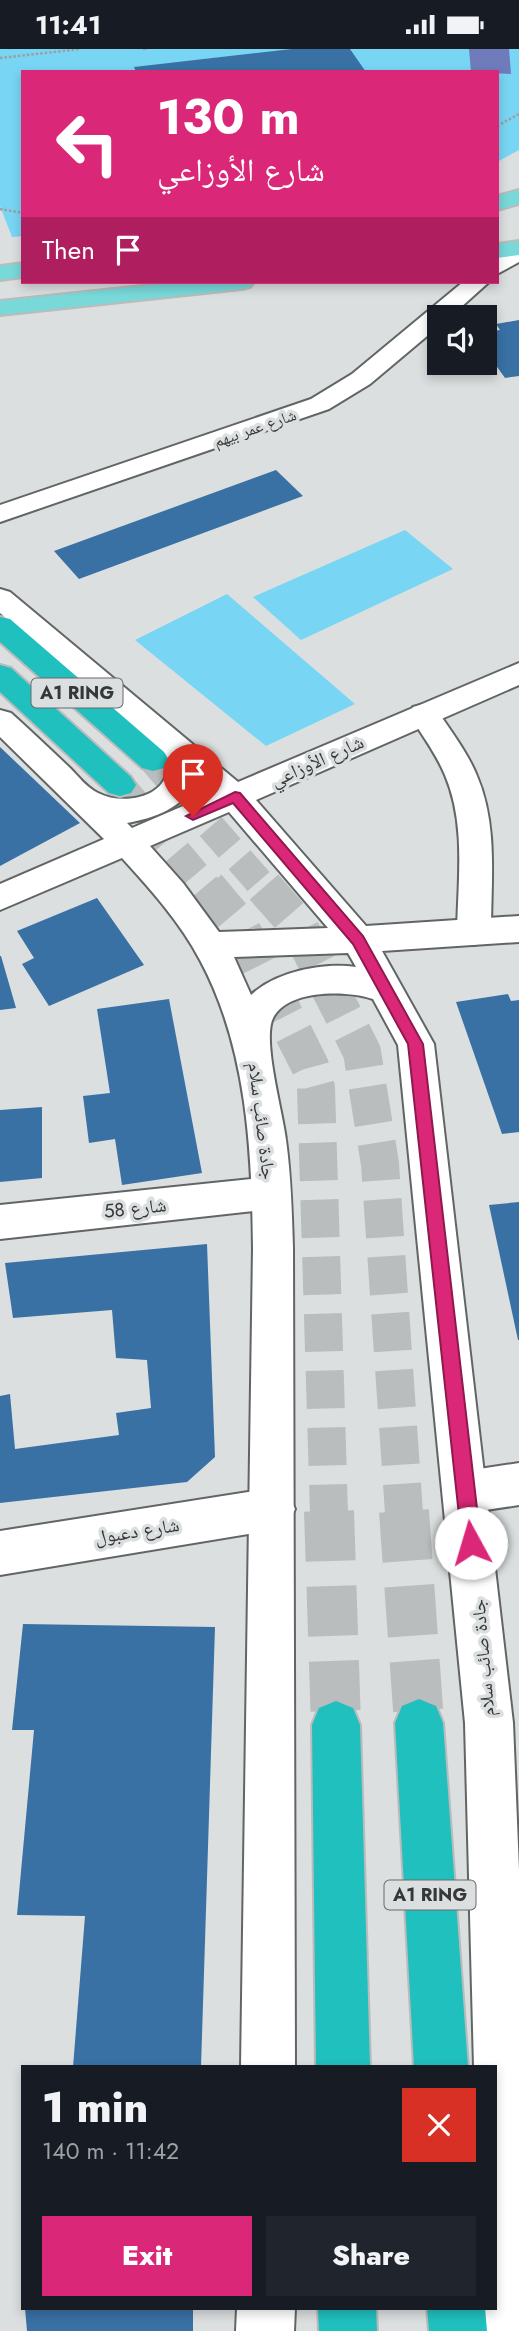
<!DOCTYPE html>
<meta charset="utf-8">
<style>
body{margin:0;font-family:Jost,"Noto Naskh Arabic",sans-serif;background:#20242c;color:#f1f3f6;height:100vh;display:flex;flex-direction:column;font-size:26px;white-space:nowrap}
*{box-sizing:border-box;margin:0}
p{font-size:23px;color:#9ea1a6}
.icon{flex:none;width:38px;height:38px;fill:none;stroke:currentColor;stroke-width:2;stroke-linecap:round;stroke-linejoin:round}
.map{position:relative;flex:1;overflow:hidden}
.drawer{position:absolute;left:21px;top:2016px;width:476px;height:245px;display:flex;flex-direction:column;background:#171b24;border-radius:0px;box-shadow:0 4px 10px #0003}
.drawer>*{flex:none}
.hud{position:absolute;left:21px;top:21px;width:478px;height:214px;border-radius:0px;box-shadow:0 4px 10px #0003;background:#db2777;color:#fff;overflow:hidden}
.tools{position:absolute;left:427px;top:256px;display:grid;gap:14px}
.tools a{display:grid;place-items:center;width:70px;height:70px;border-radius:0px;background:#171b24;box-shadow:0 4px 10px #0003;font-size:35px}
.pin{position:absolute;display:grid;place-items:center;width:60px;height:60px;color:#fff;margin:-72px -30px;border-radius:50% 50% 50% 0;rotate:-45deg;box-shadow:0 0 7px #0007}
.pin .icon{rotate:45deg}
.me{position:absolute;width:77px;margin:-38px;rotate:354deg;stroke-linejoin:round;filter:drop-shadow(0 0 5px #0008)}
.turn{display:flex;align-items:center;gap:24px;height:147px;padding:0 21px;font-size:32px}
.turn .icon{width:91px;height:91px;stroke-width:2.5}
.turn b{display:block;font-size:49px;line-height:60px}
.then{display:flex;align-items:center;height:66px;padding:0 21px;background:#0003;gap:14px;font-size:26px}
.round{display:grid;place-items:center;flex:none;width:74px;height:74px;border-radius:0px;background:#20242c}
.summary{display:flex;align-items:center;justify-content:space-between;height:119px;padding:0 21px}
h1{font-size:42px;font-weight:800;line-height:52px}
.primary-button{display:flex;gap:14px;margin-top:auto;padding:14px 21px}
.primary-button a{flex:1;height:80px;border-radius:0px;background:#db2777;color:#fff;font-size:28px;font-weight:800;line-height:80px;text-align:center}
.primary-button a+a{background:#20242c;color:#f1f3f6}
.status{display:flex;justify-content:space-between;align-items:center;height:49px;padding:0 35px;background:#171b24;direction:ltr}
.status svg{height:19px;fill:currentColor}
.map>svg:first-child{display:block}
.green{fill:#78d6f4}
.water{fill:#707bbc}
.building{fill:#3971a4}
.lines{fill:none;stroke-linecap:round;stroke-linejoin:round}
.highway-tunnel-far2{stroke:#babdbe;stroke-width:29;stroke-dasharray:29 15;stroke-linecap:butt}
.highway-tunnel-far1{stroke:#babdbe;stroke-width:38;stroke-dasharray:38 19;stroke-linecap:butt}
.highway-tunnel{stroke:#babdbe;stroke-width:50;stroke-dasharray:50 25;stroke-linecap:butt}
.street-casing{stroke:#626566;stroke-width:4}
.secondary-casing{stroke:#626566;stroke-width:4}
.primary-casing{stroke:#bbb;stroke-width:4}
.highway-casing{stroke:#bbb;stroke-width:4}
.path{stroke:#9c9fa0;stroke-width:2.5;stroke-dasharray:2.5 2;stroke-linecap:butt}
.street{fill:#fff;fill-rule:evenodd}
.secondary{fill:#fff;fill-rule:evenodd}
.primary{fill:#79d9d9;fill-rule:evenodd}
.highway{fill:#20c0bf;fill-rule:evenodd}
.route{fill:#db2777;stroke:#8e194d;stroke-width:2}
.labels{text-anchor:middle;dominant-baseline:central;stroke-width:7;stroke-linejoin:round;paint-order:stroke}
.far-street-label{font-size:16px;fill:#363738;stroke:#dbdfe0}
.shield{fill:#dbdfe0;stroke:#68696a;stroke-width:2}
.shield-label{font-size:18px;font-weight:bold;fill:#363738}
.street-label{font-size:19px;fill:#363738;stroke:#dbdfe0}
</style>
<div class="status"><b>11:41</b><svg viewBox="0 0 49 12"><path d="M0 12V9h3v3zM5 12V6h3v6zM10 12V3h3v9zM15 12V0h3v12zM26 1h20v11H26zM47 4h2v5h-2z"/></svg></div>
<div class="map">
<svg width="519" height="2282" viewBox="0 0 519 2282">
<rect width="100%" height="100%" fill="#dbdfe0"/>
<g class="green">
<path d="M 0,0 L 519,0 L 519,101 L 497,113 L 497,23 L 23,23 L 23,187 L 12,188 L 0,157 Z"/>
<path d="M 405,481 L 453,520 L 301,591 L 253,548 Z"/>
<path d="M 227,545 L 355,655 L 266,697 L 135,591 Z"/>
</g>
<path class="water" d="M 469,0 L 509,0 L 511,25 L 471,23 Z"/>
<g class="building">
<path d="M 292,0 L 350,0 L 366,23 L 136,23 L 134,18 Z"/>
<path d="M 519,271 L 519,327 L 505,329 L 490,308 L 485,309 L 485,283 L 500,281 L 496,275 Z"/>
<path d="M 276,421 L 303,447 L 79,530 L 54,502 Z"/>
<path d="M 0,698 L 80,774 L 0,817 Z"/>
<path d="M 97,849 L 144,916 L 49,957 L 22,915 L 34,909 L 17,882 Z"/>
<path d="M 0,907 L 1,907 L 16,959 L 0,961 Z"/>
<path d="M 508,945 L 511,952 L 519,951 L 519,1083 L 502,1085 L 456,953 Z"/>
<path d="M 169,950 L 202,1124 L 122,1136 L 115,1090 L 89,1094 L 83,1047 L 110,1044 L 97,960 Z"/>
<path d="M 42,1058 L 42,1129 L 0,1133 L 0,1061 Z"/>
<path d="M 519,1153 L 519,1291 L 518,1291 L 489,1156 Z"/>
<path d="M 207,1195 L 215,1408 L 187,1433 L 0,1454 L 0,1347 L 10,1345 L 15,1400 L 119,1386 L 116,1364 L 151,1359 L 147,1311 L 116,1309 L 112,1261 L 13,1269 L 5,1214 Z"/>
<path d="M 23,1575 L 215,1578 L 201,2018 L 73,2018 L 85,1867 L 17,1866 L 34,1681 L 12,1681 Z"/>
<path d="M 25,2259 L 193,2259 L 193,2282 L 27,2282 Z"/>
</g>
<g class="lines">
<g class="highway-tunnel-far2">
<path d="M 153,711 L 265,840"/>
<path d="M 120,736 L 208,840"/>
</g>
<g class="highway-tunnel-far1">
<path d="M 207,838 L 239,876 L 310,1017 L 316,1039 L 329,1464"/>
<path d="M 264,838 L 299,878 L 362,1003 L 380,1115 L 404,1464"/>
</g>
<g class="highway-tunnel">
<path d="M 329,1462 L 336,1676"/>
<path d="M 404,1462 L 419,1674"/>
</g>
<defs>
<g id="street">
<path d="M 424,655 L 435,658 C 449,680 467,702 477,727 C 498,776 491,831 491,883 L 486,892 L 474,896 L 462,892 L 457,883 C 458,831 466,775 445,726 C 436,704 421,685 409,665 L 413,658 Z"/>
<path d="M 271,1128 L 285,1132 L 290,1144 L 285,1156 L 271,1160 L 0,1190 L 0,1156 Z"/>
<path d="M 519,1414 L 519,1456 L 466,1464 L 451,1458 L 444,1443 L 451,1428 L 466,1422 Z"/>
<path d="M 273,1439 L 288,1445 L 295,1460 L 288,1475 L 273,1481 L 0,1526 L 0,1482 Z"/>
</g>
<g id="secondary">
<path d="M 519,195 L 519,213 L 497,225 L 497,207 Z"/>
<path d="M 463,233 L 489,233 L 450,268 L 439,268 L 439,277 L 370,335 L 329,360 L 0,473 L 0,456 L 311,350 L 352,325 Z"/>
<path d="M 0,540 L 10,543 L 238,733 L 519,614 L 519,636 L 256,751 L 366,877 L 519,867 L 519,893 L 382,902 L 434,995 L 513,1674 L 519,1821 L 519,2282 L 481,2282 L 481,2259 L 495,2259 L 495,2018 L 474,2018 L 465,1674 L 398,996 L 373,950 C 347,941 288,940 273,969 C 262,991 283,1064 286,1091 C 291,1127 292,1163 293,1199 L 295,2018 L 241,2018 L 253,1199 C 252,1102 247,998 200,911 C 180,873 151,841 122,809 L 0,861 L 0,835 L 104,790 L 0,688 L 0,661 L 11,664 C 31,682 50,700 70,719 C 78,727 87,739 98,744 C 127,759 179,745 165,705 L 0,564 ZM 197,733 L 211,745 L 132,779 L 127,774 C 155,769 182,759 197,733 ZM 229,763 L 328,879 L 219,883 L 183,834 L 150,797 ZM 348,904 L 356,918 C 323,913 275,923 251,946 L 234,908 Z"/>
<path d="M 237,2259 L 295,2259 L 294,2282 L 236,2282 Z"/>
</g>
<g id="primary">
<path d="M 519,141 L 519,155 L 497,161 L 497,147 Z"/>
<path d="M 519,192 L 519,206 L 497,209 L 497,195 Z"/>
<path d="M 23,214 L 23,228 L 0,231 L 0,217 Z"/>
<path d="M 179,233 L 254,233 L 250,238 L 242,240 L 0,266 L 0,252 Z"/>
</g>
<g id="highway">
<path d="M 0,568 L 10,570 L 164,703 L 169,711 L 164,719 L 153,722 L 142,719 L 0,593 Z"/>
<path d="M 0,616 L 11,619 L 131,728 L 136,736 L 131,744 L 120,747 L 109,744 L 0,643 Z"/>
<path d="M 419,1650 L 436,1657 L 443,1674 L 468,2018 L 414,2018 L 395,1674 L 402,1657 Z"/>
<path d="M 336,1652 L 353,1659 L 360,1676 L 370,2018 L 316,2018 L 312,1676 L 319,1659 Z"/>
<path d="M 318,2259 L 376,2259 L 377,2282 L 319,2282 Z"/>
<path d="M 427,2259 L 485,2259 L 487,2282 L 429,2282 Z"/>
</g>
</defs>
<use href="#street" class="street-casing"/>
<use href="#secondary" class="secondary-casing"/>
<use href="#primary" class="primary-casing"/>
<use href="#highway" class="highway-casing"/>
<g class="path">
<path d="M 143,0 L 148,0"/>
<path d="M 0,9 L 80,0"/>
<path d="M 497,77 L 519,65"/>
<path d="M 0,160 L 23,164"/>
</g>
<use href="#street" class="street"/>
<use href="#secondary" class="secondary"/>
<use href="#primary" class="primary"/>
<use href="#highway" class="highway"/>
</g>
<path class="route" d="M 235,743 L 240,744 L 363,887 L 423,995 L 481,1494 L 478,1501 L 471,1503 L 465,1501 L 462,1494 L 408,995 L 353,895 L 233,754 L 193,771 L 186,767 Z"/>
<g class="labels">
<g class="far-street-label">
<text transform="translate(255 379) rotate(-19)">شارع عمر بيهم</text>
</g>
<g class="shield">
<rect x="31.5" y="629.5" width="91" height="29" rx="5"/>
<rect x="384.5" y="1831.5" width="91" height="29" rx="5"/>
</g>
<g class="shield-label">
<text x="77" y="644">A1 RING</text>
<text x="430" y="1846">A1 RING</text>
</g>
<g class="street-label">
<text transform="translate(317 712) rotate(-24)">شارع الأوزاعي</text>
<text transform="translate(262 1072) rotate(83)">جادة صائب سلام</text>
<text transform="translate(135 1159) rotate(-6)">شارع 58</text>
<text transform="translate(137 1482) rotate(-9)">شارع دعبول</text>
<text transform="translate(483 1609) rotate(-95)">جادة صائب سلام</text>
</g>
</g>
</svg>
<div class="tools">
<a><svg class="icon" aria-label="sound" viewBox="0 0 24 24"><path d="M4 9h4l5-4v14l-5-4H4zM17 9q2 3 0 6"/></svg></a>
</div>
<div class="pin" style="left:193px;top:767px;background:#d93025"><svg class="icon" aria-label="arrive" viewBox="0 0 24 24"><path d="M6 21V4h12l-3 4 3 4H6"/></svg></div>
<svg class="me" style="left:471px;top:1494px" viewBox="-20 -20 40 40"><circle r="19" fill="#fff"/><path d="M0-13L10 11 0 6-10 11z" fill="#db2777"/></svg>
<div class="hud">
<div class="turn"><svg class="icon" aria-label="left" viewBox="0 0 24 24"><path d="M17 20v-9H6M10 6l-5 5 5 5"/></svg><div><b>130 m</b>شارع الأوزاعي</div></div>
<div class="then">Then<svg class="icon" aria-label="arrive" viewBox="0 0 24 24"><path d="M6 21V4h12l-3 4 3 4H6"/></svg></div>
</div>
<section class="drawer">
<div class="summary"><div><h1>1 min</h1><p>140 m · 11:42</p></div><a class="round" style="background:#d93025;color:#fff"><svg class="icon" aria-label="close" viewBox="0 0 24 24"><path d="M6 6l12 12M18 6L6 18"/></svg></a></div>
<div class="primary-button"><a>Exit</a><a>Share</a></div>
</section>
</div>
